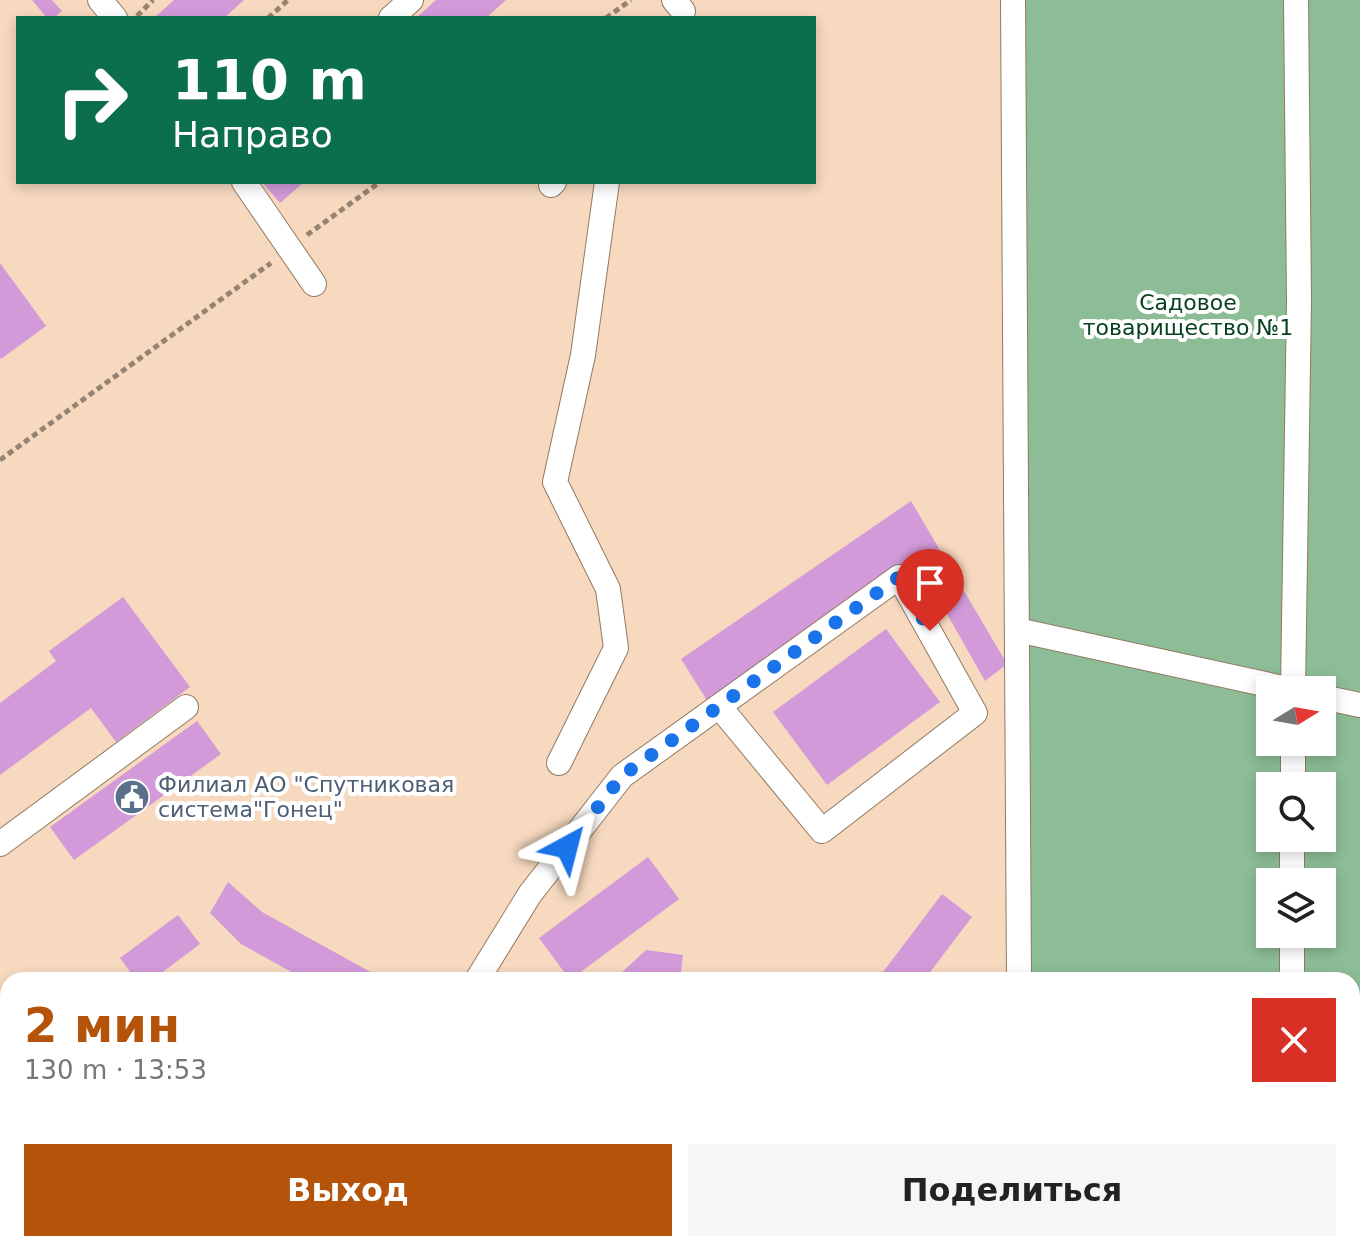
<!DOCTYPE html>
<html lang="ru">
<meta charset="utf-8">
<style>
body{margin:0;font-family:"DejaVu Sans",sans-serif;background:#f6f6f6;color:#222;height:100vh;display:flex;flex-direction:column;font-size:30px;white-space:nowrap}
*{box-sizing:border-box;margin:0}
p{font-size:26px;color:#767676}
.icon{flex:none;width:44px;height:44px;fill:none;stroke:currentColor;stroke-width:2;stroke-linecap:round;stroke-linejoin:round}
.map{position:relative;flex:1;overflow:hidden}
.drawer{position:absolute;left:0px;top:972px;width:1360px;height:280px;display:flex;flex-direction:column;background:#fff;border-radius:24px 24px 0 0;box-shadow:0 4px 12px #0003}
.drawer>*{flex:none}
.guide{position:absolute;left:16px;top:16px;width:800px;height:168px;border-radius:0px;box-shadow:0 4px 12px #0003;background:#0b6e4f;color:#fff;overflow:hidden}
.needle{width:52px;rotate:79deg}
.buttons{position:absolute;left:1256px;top:676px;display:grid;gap:16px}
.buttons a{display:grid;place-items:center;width:80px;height:80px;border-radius:0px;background:#fff;box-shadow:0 4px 12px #0003;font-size:40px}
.pin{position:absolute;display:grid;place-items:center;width:68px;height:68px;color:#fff;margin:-82px -34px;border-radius:50% 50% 50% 0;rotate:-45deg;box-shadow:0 0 8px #0007}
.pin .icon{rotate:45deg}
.me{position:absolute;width:88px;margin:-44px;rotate:38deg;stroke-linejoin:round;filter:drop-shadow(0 0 6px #0008)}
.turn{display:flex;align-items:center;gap:28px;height:168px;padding:0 24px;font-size:36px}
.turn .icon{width:104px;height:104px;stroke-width:2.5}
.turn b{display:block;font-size:56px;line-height:68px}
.round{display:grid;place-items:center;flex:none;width:84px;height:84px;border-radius:0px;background:#f6f6f6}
.headline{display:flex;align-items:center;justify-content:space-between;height:136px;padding:0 24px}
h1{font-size:48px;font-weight:800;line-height:60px;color:#b45309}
.action{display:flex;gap:16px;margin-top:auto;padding:16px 24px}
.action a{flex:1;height:92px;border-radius:0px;background:#b45309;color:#fff;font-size:32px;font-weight:800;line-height:92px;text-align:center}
.action a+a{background:#f6f6f6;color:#222}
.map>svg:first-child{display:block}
.green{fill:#8cbd97;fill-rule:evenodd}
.building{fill:#d39ad9}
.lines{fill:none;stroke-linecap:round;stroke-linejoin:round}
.minor-casing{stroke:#937962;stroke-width:26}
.path{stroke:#978371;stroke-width:5;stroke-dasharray:6 4;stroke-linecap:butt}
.minor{stroke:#fff;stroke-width:24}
.route{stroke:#1a73e8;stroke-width:14;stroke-dasharray:0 25.2}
.labels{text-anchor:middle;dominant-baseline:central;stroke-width:8;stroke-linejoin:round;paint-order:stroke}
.park-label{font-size:22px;fill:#07411f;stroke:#fff}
.service-label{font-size:22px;fill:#4e5e75;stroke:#fff;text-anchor:start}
</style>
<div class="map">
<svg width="1360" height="1252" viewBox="0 0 1360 1252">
<rect width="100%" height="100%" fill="#f6d9bf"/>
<path class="green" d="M 1013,0 L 1360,0 L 1360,1252 L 520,1252 L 519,1244 L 1352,1244 L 1352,980 L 1019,980 ZM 1270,690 L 1322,690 L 1322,742 L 1270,742 ZM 1270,786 L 1322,786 L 1322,838 L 1270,838 ZM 1270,882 L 1322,882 L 1322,934 L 1270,934 Z"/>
<g class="building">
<path d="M 32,0 L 52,0 L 62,11 L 54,18 L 47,18 Z"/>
<path d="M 174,0 L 244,0 L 224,18 L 154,18 Z"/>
<path d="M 436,0 L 506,0 L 486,18 L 416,18 Z"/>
<path d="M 262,182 L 304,182 L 280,203 Z"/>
<path d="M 0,263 L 46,326 L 1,359 L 0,357 Z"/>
<path d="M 911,501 L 1007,664 L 985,681 L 917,561 L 708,702 L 681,659 Z"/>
<path d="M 123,597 L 190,687 L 116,742 L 91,708 L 0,775 L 0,703 L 56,661 L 49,651 Z"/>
<path d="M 886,629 L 940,702 L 827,785 L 773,712 Z"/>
<path d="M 197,721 L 221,754 L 74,860 L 50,827 Z"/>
<path d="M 648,857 L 679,899 L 570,980 L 539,938 Z"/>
<path d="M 228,882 L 262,912 L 385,980 L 306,980 L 241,944 L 210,913 Z"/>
<path d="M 942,894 L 972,917 L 924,980 L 877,980 Z"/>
<path d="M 178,915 L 200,944 L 152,980 L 136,980 L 120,958 Z"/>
<path d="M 646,950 L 683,955 L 680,980 L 618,980 L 618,976 Z"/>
<path d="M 104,1244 L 143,1244 L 132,1252 L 109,1252 Z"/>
</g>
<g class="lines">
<defs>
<g id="minor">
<path d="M 100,0 L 115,18"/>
<path d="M 674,0 L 683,11"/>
<path d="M 1013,0 L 1019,980"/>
<path d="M 391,18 L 411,0"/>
<path d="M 244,182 L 314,284"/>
<path d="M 551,185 L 554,182"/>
<path d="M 1017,630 L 1292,690"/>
<path d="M 1293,690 L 1299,300 L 1296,0"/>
<path d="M 1322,697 L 1360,705"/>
<path d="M 559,763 L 616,648 L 608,589 L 555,482 L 583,355 L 607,182"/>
<path d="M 1293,786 L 1293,742"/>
<path d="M 0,844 L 186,707"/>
<path d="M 1292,882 L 1292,838"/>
<path d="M 477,980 L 530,894 L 622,776 L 899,577 L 975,713 L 822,831 L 719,706"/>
<path d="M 1292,980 L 1292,934"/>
<path d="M 0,1159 L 8,1154"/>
<path d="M 393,1244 L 397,1252"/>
<path d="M 260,1252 L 270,1244"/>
<path d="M 787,1252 L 787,1244"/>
<path d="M 1021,1252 L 1021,1244"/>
<path d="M 1290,1252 L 1290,1244"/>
</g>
</defs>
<use href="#minor" class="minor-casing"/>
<g class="path">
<path d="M 137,16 L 153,0"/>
<path d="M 268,18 L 288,0"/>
<path d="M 606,18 L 631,0"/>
<path d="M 307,235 L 380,182"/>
<path d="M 0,460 L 271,263"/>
</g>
<use href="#minor" class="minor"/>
</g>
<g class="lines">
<path class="route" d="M 567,847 L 622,776 L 899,577 L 930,631"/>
</g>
<defs>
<symbol id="civic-disc" viewBox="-11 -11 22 22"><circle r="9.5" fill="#5c6f8a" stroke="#fff"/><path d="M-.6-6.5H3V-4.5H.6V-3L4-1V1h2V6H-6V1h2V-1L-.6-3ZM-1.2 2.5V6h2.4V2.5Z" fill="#fff"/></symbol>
</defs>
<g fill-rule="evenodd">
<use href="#civic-disc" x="112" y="777" width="40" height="40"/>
</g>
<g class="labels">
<g class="park-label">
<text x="1188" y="302">Садовое<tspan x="1188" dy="25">товарищество №1</tspan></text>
</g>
<g class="service-label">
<text x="158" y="784">Филиал АО "Спутниковая<tspan x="158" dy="25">система"Гонец"</tspan></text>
</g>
</g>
</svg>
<div class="buttons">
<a><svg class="needle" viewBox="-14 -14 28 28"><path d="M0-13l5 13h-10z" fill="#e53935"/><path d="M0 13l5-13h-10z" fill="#767676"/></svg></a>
<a><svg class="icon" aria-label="search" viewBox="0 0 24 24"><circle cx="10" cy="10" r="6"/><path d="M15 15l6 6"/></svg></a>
<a><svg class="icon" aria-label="layers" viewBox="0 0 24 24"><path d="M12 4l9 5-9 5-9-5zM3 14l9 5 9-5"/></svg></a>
</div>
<div class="pin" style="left:930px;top:631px;background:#d93025"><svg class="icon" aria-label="arrive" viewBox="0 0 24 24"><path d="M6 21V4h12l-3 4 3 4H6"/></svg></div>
<svg class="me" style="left:567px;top:847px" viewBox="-20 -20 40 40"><path d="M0-17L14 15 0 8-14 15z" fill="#1a73e8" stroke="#fff" stroke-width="4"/></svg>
<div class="guide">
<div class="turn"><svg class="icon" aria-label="right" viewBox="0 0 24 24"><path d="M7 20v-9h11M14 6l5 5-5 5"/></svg><div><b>110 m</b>Направо</div></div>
</div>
<section class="drawer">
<div class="headline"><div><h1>2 мин</h1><p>130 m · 13:53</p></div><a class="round" style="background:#d93025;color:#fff"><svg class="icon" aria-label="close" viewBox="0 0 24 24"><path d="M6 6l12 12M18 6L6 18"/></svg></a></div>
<div class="action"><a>Выход</a><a>Поделиться</a></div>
</section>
</div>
